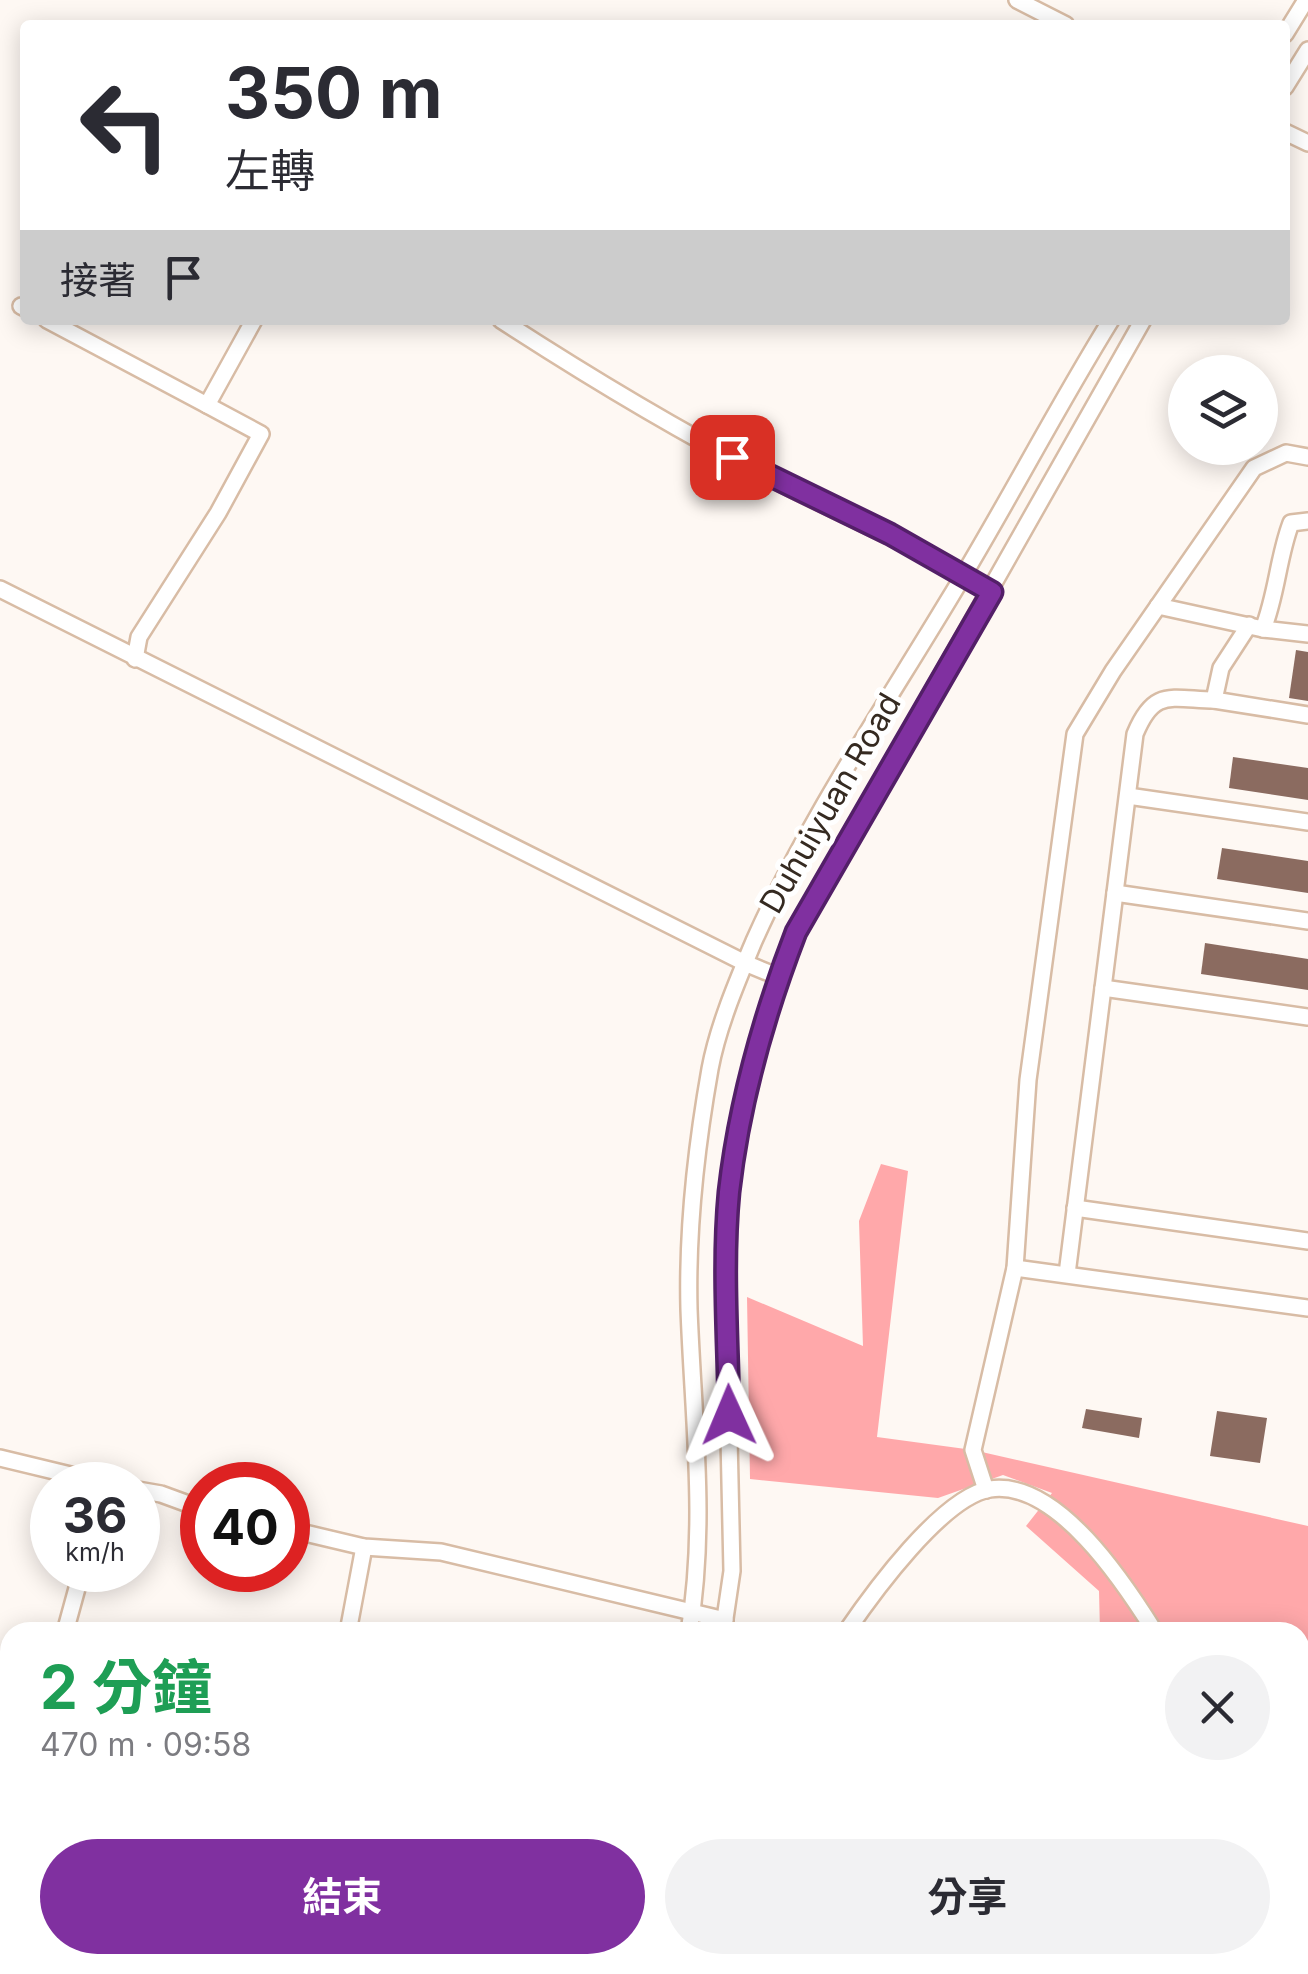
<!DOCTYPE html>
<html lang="zh-TW">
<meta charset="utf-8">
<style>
body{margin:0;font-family:Inter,"Noto Sans TC",sans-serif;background:#f2f2f3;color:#2b2b33;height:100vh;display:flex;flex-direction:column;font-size:38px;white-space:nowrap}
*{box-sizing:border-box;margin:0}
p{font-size:32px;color:#7c7c81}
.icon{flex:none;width:55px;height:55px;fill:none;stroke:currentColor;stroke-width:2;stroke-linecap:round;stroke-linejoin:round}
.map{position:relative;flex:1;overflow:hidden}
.panel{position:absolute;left:0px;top:1622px;width:1310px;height:352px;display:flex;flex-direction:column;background:#fff;border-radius:30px 30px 0 0;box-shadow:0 5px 25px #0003}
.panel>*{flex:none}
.guide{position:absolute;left:20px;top:20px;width:1270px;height:305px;border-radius:10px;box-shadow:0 5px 25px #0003;background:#fff;color:#2b2b33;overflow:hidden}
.buttons{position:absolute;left:1168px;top:355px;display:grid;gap:20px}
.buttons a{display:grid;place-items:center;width:110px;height:110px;border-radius:50%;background:#fff;box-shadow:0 5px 25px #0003;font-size:50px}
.speed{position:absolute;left:30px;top:1462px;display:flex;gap:20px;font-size:50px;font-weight:700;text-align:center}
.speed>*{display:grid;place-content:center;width:130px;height:130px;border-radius:50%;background:#fff;box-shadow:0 5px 25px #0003;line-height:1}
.speed small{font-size:25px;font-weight:400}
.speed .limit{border:15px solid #d22;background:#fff;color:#111}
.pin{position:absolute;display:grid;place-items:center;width:85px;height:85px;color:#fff;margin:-42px;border-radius:20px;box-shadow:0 5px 15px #0006}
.me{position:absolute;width:110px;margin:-55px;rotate:359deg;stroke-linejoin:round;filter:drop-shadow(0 0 8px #0008)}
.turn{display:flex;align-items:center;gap:35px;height:210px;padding:0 40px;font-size:45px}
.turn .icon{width:130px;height:130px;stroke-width:2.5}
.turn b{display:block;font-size:70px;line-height:85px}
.then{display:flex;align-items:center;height:95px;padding:0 40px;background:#0003;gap:20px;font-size:38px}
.round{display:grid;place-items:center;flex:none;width:105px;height:105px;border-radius:52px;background:#f2f2f3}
.summary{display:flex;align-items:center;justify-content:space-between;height:170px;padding:0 40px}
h1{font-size:60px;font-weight:700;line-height:75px;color:#1e9e55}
.cta{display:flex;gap:20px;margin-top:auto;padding:20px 40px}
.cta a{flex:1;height:115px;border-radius:60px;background:#8030a0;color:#fff;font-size:40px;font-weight:700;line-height:115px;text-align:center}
.cta a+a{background:#f2f2f3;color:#2b2b33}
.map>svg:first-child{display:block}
.forest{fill:#ffa8aa}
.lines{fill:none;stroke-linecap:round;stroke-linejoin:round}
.stream{stroke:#d5c95f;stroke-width:5}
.building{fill:#8b6b60}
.minor-casing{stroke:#d8bca5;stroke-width:20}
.minor{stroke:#fff;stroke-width:15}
.route-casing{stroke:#531f68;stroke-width:25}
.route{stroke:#8030a0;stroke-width:18}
.labels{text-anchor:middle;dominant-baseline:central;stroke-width:10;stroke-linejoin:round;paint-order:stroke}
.street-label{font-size:32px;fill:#352a21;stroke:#fff}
</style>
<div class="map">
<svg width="1308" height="1974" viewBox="0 0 1308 1974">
<rect width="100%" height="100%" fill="#fef8f3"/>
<path class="forest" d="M 881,1164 L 908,1171 L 877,1437 L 973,1450 L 1308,1526 L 1308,1974 L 593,1974 L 599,1965 L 1300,1965 L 1300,1632 L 1100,1632 L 1099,1591 L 1026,1526 L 1052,1493 L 1003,1475 L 938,1498 L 750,1479 L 747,1297 L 863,1346 L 859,1221 Z"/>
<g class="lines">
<path class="stream" d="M 1300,1884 L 1308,1892"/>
</g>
<g class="building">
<path d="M 1296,650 L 1308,652 L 1308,701 L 1289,698 Z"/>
<path d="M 1233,757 L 1308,768 L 1308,800 L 1229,788 Z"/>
<path d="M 1222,848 L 1308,861 L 1308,893 L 1217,879 Z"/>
<path d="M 1205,943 L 1308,959 L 1308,990 L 1201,974 Z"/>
<path d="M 1086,1409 L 1142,1418 L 1139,1438 L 1082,1428 Z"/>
<path d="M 1217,1411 L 1267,1418 L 1260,1463 L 1210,1456 Z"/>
</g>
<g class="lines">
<defs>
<g id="minor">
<path d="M 1017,0 L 1066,25"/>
<path d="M 1285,34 L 1306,0"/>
<path d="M 1285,87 L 1308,50"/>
<path d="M 1285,132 L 1308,143"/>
<path d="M 21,306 L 25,308"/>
<path d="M 47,320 L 207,405 L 254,320"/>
<path d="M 501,320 C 595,381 693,440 794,490 C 861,523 928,553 992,592"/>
<path d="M 0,589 L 745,963 L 779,977"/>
<path d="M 1158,606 L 1263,629 L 1308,634"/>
<path d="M 1263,629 C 1277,594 1278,557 1291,523 L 1308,521"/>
<path d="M 135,659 L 139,637 L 218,513 L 261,434 L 207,405"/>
<path d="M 1214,700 L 1308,715"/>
<path d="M 1128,796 L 1308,822"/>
<path d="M 1115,893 L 1308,921"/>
<path d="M 1103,988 L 1308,1017"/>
<path d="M 1075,1208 L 1308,1241"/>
<path d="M 1015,1268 L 1308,1308"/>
<path d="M 1067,1274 L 1135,734 C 1154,688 1170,699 1214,700 L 1221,668 L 1249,625"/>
<path d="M 0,1458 L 112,1485"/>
<path d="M 138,1490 L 161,1494 L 202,1509"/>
<path d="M 986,1490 L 973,1450 L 1015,1268 L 1028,1080 L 1075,734 L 1113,671 L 1254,468 L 1286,453 L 1308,457"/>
<path d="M 288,1529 L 364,1547 L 441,1552 L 725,1620"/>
<path d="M 65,1632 L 82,1570"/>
<path d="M 348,1632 L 364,1547"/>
<path d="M 689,1632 C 707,1524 693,1418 689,1309 C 687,1229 696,1148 710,1069 C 718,1026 737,982 754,941 C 807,822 881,712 948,601 C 1005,508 1054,412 1111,320"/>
<path d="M 723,1632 L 732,1571 L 726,1303 L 729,1192 L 747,1088 L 779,977 L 796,932 L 1143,320"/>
<path d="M 846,1632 C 872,1594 942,1497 990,1489 C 1057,1479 1125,1584 1155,1632"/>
<path d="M 1300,1783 L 1308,1788"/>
<path d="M 202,1965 L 222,1974"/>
<path d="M 569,1965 L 590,1974"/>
<path d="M 46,1974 L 50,1965"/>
<path d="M 364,1974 L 368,1965"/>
<path d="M 532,1974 L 538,1965"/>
</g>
</defs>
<use href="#minor" class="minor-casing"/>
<use href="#minor" class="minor"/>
</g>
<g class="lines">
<defs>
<path id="route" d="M 729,1415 C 728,1341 722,1265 729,1192 C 739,1103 764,1015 796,932 L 992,592 L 890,534 L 732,457"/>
</defs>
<use href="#route" class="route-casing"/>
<use href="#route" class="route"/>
</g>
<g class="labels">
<g class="street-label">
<text transform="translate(830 803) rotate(-60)">Duhuiyuan Road</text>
</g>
</g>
</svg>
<div class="buttons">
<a><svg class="icon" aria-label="layers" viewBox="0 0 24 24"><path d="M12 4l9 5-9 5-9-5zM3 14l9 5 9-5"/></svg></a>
</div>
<div class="speed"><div>36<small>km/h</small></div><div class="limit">40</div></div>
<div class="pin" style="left:732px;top:457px;background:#d93025"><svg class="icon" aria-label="arrive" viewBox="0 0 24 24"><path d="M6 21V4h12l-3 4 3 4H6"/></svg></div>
<svg class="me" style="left:729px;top:1415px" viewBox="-20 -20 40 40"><path d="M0-17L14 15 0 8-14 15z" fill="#8030a0" stroke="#fff" stroke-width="4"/></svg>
<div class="guide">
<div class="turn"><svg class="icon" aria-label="left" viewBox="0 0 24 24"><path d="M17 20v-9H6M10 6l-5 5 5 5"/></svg><div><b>350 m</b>左轉</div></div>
<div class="then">接著<svg class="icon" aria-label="arrive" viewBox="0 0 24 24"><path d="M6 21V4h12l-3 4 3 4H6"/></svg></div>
</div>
<section class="panel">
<div class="summary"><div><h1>2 分鐘</h1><p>470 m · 09:58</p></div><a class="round"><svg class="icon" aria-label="close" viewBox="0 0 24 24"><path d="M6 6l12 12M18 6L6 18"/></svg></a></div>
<div class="cta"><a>結束</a><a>分享</a></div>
</section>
</div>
